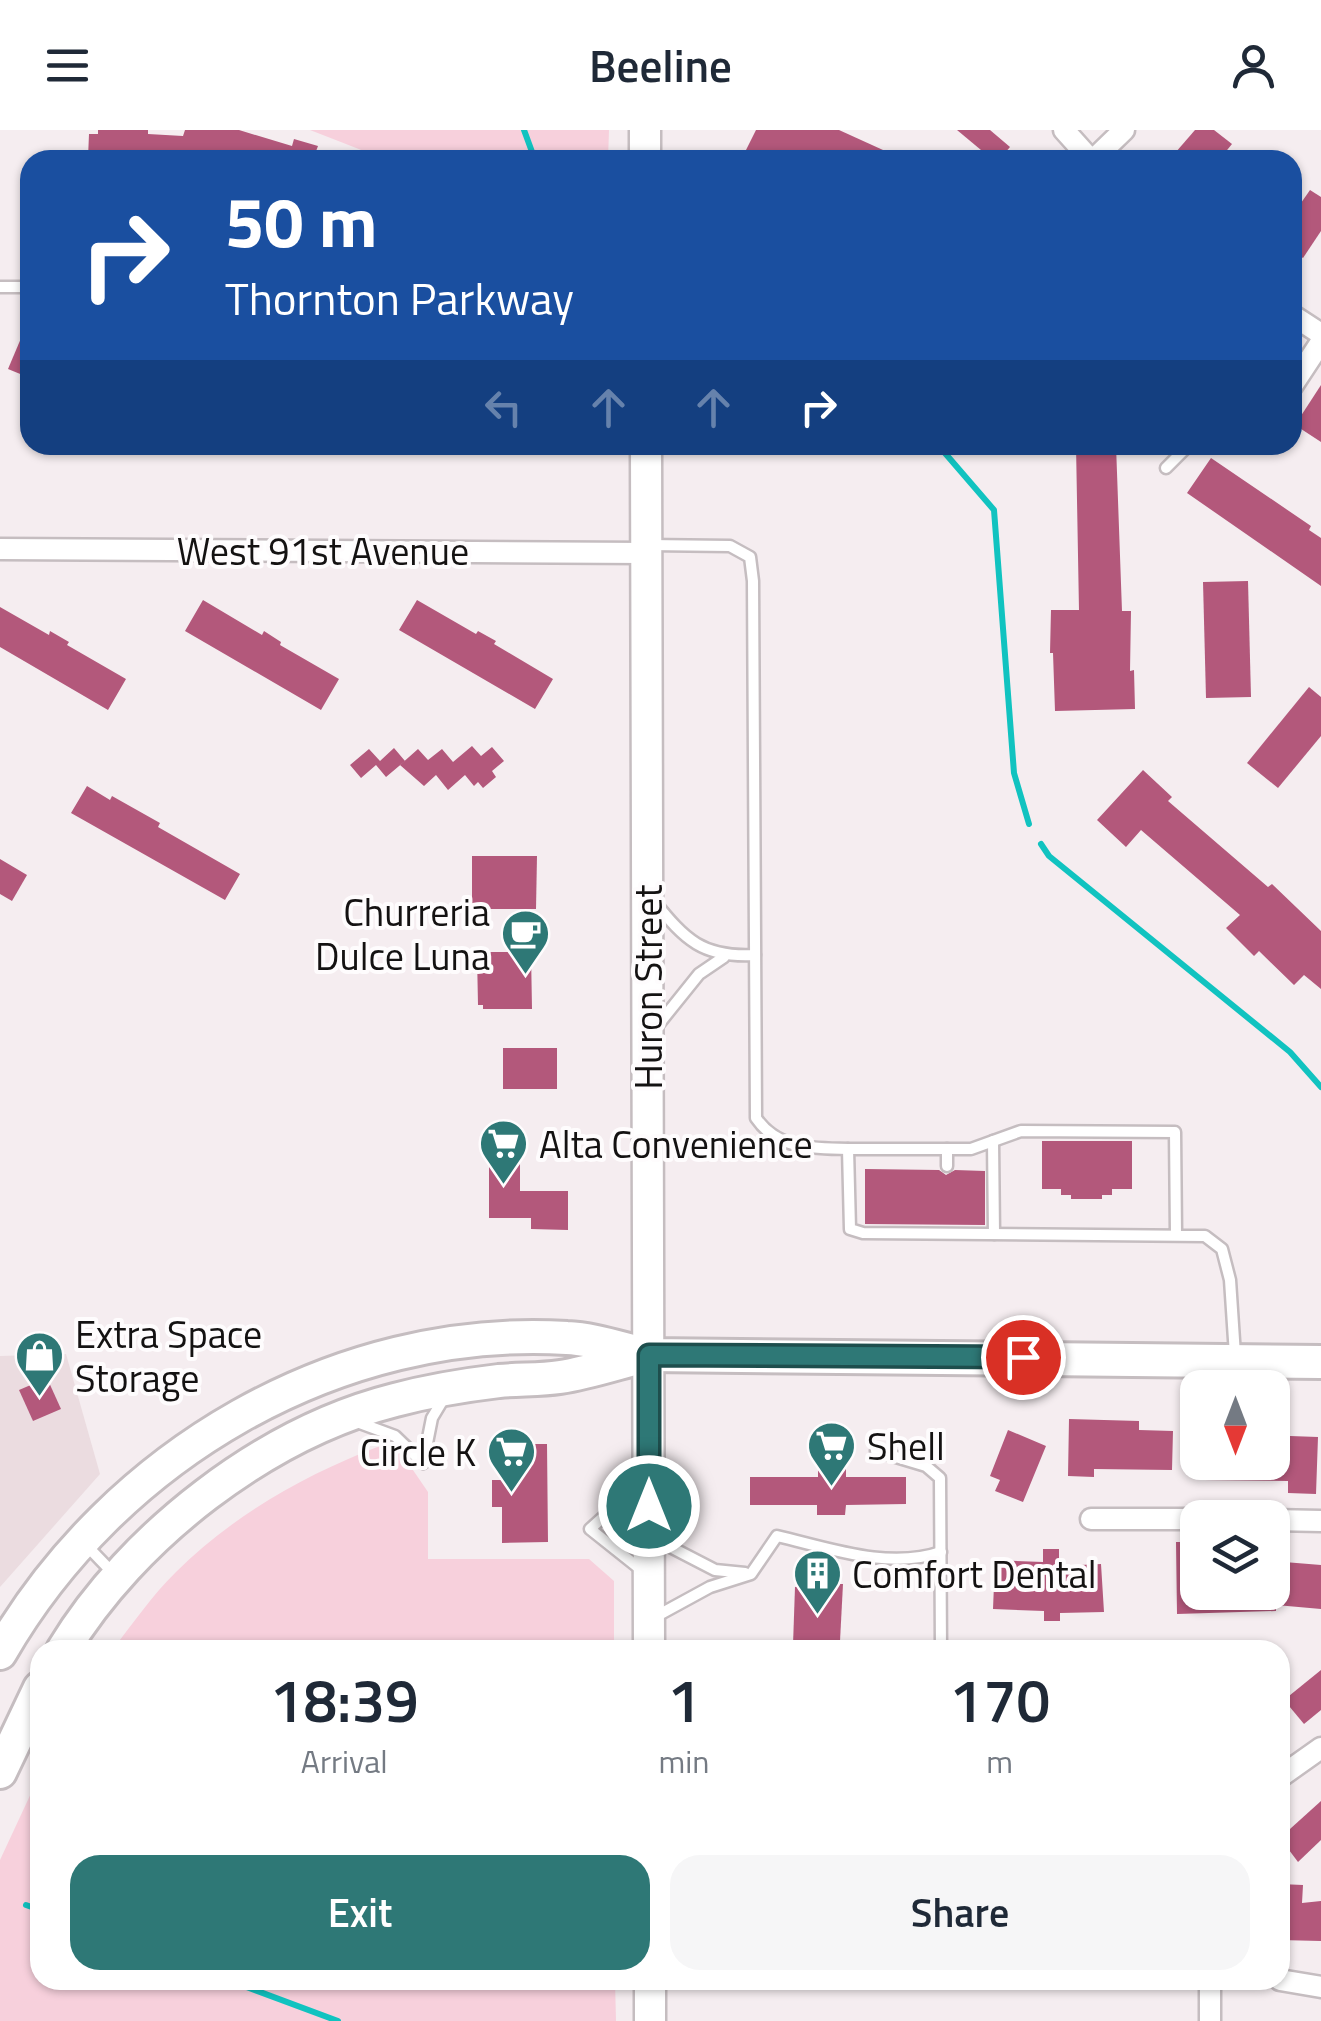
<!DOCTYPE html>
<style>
body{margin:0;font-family:"Titillium Web",sans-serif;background:#f6f6f7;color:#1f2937;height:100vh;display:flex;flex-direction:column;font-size:38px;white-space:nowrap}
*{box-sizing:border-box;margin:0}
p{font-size:32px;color:#747a83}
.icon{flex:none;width:55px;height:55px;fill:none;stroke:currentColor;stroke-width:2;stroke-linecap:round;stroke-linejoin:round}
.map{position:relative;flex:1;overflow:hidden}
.side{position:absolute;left:30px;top:1510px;width:1260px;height:350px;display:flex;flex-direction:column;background:#fff;border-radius:30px;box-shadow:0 2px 8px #0004}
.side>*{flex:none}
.top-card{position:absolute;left:20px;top:20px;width:1282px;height:305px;border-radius:30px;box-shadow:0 2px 8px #0004;background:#1a4fa0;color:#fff;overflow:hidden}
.needle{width:65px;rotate:180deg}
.controls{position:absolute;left:1180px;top:1240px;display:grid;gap:20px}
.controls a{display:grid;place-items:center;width:110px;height:110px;border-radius:20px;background:#fff;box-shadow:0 2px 8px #0004;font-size:50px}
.pin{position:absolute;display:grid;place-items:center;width:85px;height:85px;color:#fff;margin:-42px;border:5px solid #fff;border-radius:50%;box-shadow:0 2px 10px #0007}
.me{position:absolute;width:110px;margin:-55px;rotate:0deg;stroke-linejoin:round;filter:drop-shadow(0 0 8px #0008)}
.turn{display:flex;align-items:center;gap:35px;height:210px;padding:0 40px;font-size:45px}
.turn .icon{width:130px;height:130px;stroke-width:2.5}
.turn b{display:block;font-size:70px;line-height:85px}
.lanes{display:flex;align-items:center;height:95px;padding:0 40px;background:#0003;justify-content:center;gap:50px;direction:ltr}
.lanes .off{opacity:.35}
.eta{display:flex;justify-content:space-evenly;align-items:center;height:170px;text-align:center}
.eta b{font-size:60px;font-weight:600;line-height:70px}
.primary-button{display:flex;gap:20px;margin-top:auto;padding:20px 40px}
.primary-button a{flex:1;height:115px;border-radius:30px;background:#2e7876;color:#fff;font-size:40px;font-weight:600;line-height:115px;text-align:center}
.primary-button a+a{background:#f6f6f7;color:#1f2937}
header{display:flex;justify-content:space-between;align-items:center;height:130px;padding:0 40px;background:#fff;font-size:45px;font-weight:600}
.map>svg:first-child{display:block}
.built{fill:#ebdce0}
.green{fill:#f7d0dc}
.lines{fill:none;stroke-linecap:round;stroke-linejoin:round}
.stream{stroke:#11c3c0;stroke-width:6}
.building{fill:#b3587b}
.lane-casing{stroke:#c5bdc0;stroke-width:15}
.street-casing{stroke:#c5bdc0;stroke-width:25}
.secondary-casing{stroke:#c5bdc0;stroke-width:35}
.primary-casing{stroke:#c5bdc0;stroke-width:38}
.lane{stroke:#fff;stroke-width:10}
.street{stroke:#fff;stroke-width:20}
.secondary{stroke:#fff;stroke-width:30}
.primary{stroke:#fff;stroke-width:32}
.route-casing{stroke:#1e4e4d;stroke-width:25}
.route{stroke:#2e7876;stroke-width:18}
.labels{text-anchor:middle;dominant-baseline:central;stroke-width:8;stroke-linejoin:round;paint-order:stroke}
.street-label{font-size:38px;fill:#141212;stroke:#fefcfd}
.poi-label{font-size:38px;fill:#141212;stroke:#fefcfd;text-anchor:start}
</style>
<header><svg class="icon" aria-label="menu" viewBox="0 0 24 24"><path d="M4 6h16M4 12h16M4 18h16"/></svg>Beeline<svg class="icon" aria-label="person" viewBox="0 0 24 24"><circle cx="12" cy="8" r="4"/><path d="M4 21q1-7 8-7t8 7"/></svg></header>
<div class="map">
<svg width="1321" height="1891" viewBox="0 0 1321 1891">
<rect width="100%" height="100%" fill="#f5edf0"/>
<path class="built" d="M 66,1224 L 100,1344 L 0,1457 L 0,1226 Z"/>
<g class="green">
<path d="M 310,0 L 609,0 L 608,30 L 387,30 Z"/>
<path d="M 380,1316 L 402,1324 L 428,1362 L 428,1429 L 589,1429 L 614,1451 L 614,1520 L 112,1520 C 133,1494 152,1465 176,1442 C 232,1386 306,1344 380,1316 Z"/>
<path d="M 40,1644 L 40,1850 L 615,1850 L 616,1891 L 0,1891 L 0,1730 Z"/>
</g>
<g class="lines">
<g class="stream">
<path d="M 524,0 L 535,30"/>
<path d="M 938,315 L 994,380 L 1014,643 L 1029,694"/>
<path d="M 1041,714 L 1049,726 L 1290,922 L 1321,957"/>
<path d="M 26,1775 L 40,1780"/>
<path d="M 228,1850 L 338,1891"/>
</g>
</g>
<g class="building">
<path d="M 98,0 L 148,0 L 148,4 L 183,6 L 185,0 L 239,0 L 292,16 L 294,9 L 318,16 L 315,24 L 323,26 L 322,30 L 88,28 L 89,4 L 98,4 Z"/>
<path d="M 756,0 L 839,0 L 905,30 L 741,30 Z"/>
<path d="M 957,0 L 990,0 L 1010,17 L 999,30 L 993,30 Z"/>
<path d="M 1195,0 L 1214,0 L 1232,14 L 1219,30 L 1169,30 Z"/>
<path d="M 1310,60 L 1321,67 L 1321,101 L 1303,128 L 1292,121 L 1292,86 Z"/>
<path d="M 30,187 L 30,248 L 8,239 Z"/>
<path d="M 1321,255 L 1321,312 L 1295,295 Z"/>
<path d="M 1076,315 L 1116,315 L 1122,481 L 1131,481 L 1130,541 L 1134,540 L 1135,579 L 1055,581 L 1053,523 L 1050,523 L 1051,480 L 1079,480 Z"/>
<path d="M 1211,328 L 1311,396 L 1309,400 L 1321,408 L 1321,456 L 1187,363 Z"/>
<path d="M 1248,451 L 1251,567 L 1206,568 L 1203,452 Z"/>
<path d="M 203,470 L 262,505 L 264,501 L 281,512 L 280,515 L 339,549 L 321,580 L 185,501 Z"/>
<path d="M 417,470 L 476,504 L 478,501 L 496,511 L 494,514 L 553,549 L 535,579 L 399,500 Z"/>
<path d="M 0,477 L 49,505 L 50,501 L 69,512 L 67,515 L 126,549 L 108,580 L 0,517 Z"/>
<path d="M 1309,557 L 1321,567 L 1321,606 L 1278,658 L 1247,633 Z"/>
<path d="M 472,616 L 481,626 L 492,617 L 504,631 L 492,641 L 496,647 L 483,658 L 478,652 L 474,656 L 465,645 L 448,660 L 436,645 L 424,656 L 400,635 L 418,619 L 428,630 L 442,619 L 453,632 Z"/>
<path d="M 394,618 L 405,631 L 386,647 L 376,635 L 361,648 L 350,635 L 369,619 L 380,631 Z"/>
<path d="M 1143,640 L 1172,667 L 1168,671 L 1268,757 L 1272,754 L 1321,801 L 1321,859 L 1304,845 L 1294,855 L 1259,821 L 1254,826 L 1226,798 L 1240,785 L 1141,700 L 1126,717 L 1097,690 Z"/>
<path d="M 87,656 L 110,670 L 112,666 L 160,693 L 158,697 L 240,744 L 225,770 L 71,683 Z"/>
<path d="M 472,726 L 537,726 L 536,779 L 472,779 Z"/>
<path d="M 0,729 L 27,745 L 12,771 L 0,764 Z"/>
<path d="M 483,822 L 531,822 L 532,879 L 483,879 L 483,875 L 478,875 L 477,825 Z"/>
<rect x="503" y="918" width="54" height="41"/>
<path d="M 1042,1011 L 1132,1011 L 1132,1059 L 1112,1059 L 1112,1065 L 1102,1065 L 1102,1069 L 1071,1069 L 1071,1065 L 1061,1065 L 1061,1059 L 1042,1059 Z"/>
<path d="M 489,1026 L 520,1026 L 520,1061 L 568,1061 L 568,1100 L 531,1099 L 531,1088 L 489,1088 Z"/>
<path d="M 865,1039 L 939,1040 L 946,1045 L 955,1040 L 985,1041 L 985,1095 L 865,1094 Z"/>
<path d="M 47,1248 L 61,1279 L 33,1291 L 19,1260 Z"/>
<path d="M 1069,1289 L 1139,1291 L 1139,1300 L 1173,1301 L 1172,1340 L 1094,1339 L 1094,1347 L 1068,1346 Z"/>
<path d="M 1008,1300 L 1046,1316 L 1023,1372 L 995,1361 L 1000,1350 L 990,1346 Z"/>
<path d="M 1290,1306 L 1318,1307 L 1316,1364 L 1288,1363 L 1288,1351 L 1204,1350 L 1203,1332 L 1289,1332 Z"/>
<path d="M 501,1314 L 547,1314 L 548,1412 L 502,1413 L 502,1377 L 492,1377 L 492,1350 L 501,1350 Z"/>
<path d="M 818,1333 L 846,1333 L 846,1347 L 906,1347 L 906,1374 L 846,1375 L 845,1385 L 817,1385 L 817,1375 L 750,1375 L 750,1347 L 818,1347 Z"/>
<path d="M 1176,1412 L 1192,1412 L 1193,1462 L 1272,1462 L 1272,1431 L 1321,1435 L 1321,1479 L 1276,1475 L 1276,1481 L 1177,1484 Z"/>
<path d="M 1043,1419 L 1059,1419 L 1059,1436 L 1101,1434 L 1104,1482 L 1060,1483 L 1060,1491 L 1044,1491 L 1044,1481 L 993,1479 L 995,1430 L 1043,1432 Z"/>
<path d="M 824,1454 L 843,1454 L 840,1511 L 793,1515 L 795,1457 Z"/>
<path d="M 1321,1540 L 1321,1580 L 1304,1594 L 1284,1570 Z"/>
<path d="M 1321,1671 L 1321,1710 L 1298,1732 L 1280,1708 Z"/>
<path d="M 1280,1754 L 1303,1755 L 1302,1773 L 1321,1771 L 1321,1811 L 1280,1810 Z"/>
</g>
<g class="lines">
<defs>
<g id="lane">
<path d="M 0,157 L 30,157"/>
<path d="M 1166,338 L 1189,315"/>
<path d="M 648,415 L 730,416 L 750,427 L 753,451 L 756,988 C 778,1020 812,1018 848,1019"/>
<path d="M 654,771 C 685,810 703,828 755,825"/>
<path d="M 654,900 L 699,844 L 724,827"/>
<path d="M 993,1011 L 994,1104"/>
<path d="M 947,1019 L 947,1036"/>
<path d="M 1176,1104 L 1175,1002 L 1021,1001 L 971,1019 L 848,1019 L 850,1099 L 863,1103 L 1205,1106 L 1222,1119 L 1230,1150 L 1235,1225"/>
<path d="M 357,1292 L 395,1306 L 423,1333"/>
<path d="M 876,1321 L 926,1336 L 940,1348 L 941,1520"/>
<path d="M 423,1333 L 432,1288 L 444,1268"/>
<path d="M 641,1353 L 590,1399 L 644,1442"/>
<path d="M 655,1409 L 715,1440 L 745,1443"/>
<path d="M 88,1417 L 114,1444"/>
<path d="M 655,1487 L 710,1457 L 751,1444 L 777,1406 C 829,1418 888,1440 941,1422"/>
</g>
<g id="street">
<path d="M 1064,0 L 1091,30"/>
<path d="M 1093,30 L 1124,0"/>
<path d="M 1292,185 L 1321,204"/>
<path d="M 1292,256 L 1321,212"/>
<path d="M 0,419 L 646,423"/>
<path d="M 1091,1389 L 1198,1389"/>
<path d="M 1272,1390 L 1321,1391"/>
<path d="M 1280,1647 L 1321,1618"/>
<path d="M 1280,1850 L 1321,1857"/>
<path d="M 1210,1891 L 1210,1850"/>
</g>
<g id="secondary">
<path d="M 645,0 L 645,30"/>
<path d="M 646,315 L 649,1520"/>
<path d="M 650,1850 L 650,1891"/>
</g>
<g id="primary">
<path d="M 63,1520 C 132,1406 265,1303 395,1270 C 429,1261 465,1255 499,1251 C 520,1249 540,1250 560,1247 C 587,1243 614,1234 641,1227"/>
<path d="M 0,1523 C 114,1325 337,1194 567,1208 C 594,1209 622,1219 649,1225 L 1321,1232"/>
<path d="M 0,1642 L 40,1558"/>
</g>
</defs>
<use href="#lane" class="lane-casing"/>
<use href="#street" class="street-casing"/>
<use href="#secondary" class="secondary-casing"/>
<use href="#primary" class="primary-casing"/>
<use href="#lane" class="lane"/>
<use href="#street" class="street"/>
<use href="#secondary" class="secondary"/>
<use href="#primary" class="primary"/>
</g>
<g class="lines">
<defs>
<path id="route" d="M 649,1376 L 649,1225 L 1023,1227"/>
</defs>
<use href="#route" class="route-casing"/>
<use href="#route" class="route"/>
</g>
<defs>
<symbol id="cafe-pin" viewBox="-11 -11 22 30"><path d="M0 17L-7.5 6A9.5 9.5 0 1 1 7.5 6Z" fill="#2e7876" stroke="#fefcfd"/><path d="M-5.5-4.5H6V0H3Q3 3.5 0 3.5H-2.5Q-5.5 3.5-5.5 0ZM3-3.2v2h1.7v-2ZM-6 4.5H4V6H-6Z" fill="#fff"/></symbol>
<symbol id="supermarket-pin" viewBox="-11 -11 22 30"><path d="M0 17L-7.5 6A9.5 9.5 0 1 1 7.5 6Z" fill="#2e7876" stroke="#fefcfd"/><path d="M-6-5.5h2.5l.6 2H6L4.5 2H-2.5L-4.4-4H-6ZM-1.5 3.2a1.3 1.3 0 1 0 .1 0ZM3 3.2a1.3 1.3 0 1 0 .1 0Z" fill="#fff"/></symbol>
<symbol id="shop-pin" viewBox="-11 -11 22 30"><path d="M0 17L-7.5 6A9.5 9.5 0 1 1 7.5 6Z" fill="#2e7876" stroke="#fefcfd"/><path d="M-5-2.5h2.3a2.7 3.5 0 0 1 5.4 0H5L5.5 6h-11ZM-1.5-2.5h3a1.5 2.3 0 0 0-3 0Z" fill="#fff"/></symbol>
<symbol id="building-pin" viewBox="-11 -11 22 30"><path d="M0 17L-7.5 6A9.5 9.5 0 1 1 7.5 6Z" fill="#2e7876" stroke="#fefcfd"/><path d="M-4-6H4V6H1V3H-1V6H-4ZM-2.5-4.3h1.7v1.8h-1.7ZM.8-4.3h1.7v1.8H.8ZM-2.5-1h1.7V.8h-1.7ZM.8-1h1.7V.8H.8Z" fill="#fff"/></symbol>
</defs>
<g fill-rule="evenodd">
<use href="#cafe-pin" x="498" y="776" width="55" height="75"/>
<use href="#supermarket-pin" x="476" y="986" width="55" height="75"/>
<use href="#shop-pin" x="12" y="1198" width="55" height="75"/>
<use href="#supermarket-pin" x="804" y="1288" width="55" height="75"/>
<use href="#supermarket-pin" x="484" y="1294" width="55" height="75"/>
<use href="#building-pin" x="790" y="1416" width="55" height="75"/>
</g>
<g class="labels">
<g class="street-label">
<text x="323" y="421">West 91st Avenue</text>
<text transform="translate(648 857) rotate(-90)">Huron Street</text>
</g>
<g class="poi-label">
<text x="490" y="782" text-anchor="end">Churreria<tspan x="490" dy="44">Dulce Luna</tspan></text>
<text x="539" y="1014">Alta Convenience</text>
<text x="75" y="1204">Extra Space<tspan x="75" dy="44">Storage</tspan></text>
<text x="867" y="1316">Shell</text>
<text x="476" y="1322" text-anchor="end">Circle K</text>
<text x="852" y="1444">Comfort Dental</text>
</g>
</g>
</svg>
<div class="controls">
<a><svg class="needle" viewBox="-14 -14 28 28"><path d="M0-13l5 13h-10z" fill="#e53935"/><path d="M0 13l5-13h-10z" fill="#747a83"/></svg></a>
<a><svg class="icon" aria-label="layers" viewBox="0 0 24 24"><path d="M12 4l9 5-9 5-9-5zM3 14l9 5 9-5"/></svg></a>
</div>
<div class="pin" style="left:1023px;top:1227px;background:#d93025"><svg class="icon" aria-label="arrive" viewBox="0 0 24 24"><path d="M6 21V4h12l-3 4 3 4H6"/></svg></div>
<svg class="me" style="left:649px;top:1376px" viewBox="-20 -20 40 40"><circle r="17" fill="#2e7876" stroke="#fff" stroke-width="3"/><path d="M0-11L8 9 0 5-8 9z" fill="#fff"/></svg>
<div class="top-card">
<div class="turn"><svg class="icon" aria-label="right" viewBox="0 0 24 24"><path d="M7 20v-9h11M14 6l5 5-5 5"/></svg><div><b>50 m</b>Thornton Parkway</div></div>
<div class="lanes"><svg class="icon off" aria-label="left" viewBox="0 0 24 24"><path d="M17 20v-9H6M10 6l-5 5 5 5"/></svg><svg class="icon off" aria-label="ahead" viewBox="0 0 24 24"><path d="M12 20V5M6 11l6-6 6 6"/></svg><svg class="icon off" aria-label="ahead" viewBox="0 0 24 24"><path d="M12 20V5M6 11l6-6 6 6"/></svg><svg class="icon" aria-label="right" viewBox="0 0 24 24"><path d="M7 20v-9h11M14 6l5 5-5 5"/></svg></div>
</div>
<section class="side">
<div class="eta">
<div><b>18:39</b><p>Arrival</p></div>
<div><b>1</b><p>min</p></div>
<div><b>170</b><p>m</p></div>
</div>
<div class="primary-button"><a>Exit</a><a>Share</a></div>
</section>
</div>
